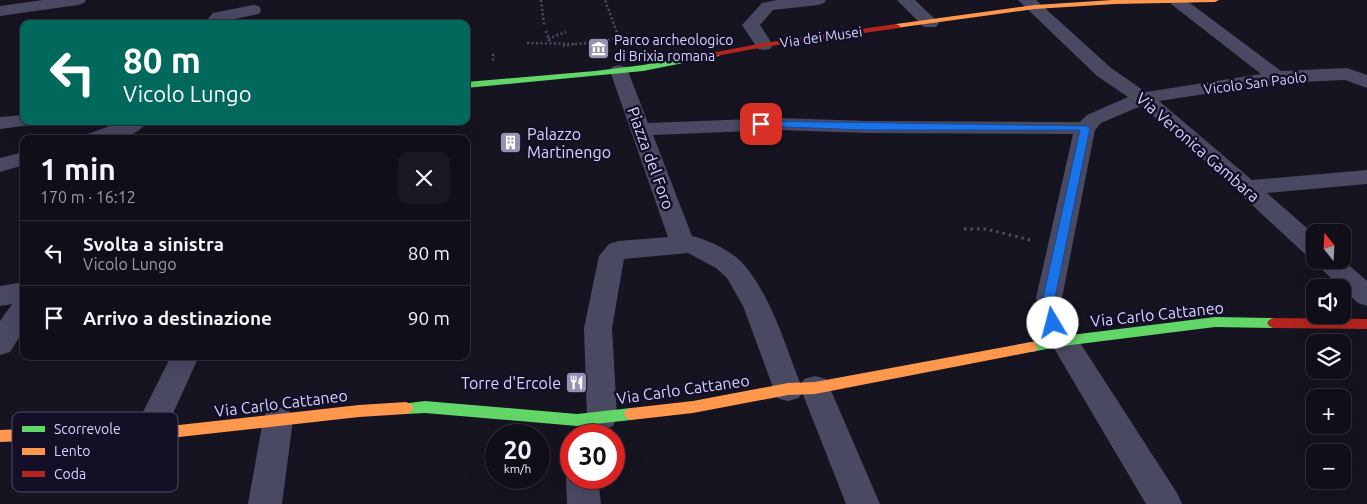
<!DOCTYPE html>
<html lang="it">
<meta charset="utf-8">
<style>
body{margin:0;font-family:Ubuntu,sans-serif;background:#191822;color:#f1f3f6;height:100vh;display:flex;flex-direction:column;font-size:19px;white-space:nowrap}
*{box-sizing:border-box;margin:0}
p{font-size:16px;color:#9c9ca2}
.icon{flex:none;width:28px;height:28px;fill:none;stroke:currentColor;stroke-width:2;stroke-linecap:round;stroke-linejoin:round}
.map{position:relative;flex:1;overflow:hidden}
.side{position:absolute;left:20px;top:135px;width:450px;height:225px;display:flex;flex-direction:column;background:#100f19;border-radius:10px;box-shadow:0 5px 20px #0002,0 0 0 1px #302f38}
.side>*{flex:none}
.hud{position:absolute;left:20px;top:20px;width:450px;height:105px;border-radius:10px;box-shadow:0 5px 20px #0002,0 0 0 1px #302f38;background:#00695c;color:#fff;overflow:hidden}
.needle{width:32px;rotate:342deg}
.fabs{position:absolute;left:1306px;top:224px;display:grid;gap:10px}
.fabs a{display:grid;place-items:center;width:45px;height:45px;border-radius:10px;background:#100f19;box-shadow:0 5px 20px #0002,0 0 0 1px #302f38;font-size:25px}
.speed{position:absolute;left:485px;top:424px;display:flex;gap:10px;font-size:25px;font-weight:700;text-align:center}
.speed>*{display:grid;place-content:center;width:65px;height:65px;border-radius:50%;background:#100f19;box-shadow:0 5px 20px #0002,0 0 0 1px #302f38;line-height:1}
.speed small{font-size:12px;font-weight:400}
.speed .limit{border:8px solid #d22;background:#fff;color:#111}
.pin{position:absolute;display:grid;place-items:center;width:42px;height:42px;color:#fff;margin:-21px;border-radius:10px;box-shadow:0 2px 8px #0006}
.me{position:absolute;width:55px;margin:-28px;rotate:352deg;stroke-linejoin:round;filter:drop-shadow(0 0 4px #0008)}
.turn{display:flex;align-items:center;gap:18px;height:105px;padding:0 20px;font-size:22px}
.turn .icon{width:65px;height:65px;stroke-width:2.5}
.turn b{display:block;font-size:35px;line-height:42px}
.round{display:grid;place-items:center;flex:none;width:52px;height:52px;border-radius:10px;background:#191822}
.overview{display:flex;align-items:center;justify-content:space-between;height:85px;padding:0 20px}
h1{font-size:30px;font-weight:700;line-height:38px}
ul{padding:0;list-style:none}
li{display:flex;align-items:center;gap:15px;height:65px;padding:0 20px;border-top:1px solid #302f38}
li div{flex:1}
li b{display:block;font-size:19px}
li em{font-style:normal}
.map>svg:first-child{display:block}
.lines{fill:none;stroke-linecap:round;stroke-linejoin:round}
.path-far1{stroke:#44505f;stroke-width:2.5;stroke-dasharray:2 2.5;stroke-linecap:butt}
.path{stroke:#44505f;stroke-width:3;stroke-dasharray:2.5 4;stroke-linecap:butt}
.street{fill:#4a4962;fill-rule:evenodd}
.fast{fill:#63d668;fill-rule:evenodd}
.slow{fill:#ff974d;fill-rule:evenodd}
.jam{fill:#b3261e;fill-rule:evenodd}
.route{fill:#1a73e8;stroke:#114b97}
.labels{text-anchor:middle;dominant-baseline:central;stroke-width:5;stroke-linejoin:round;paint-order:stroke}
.far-street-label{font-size:14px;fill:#d9d4ff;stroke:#130f26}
.far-poi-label{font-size:14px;fill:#d9d4ff;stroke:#130f26;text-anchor:start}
.poi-label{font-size:16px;fill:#d9d4ff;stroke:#130f26;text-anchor:start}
.street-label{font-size:16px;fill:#d9d4ff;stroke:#130f26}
.key{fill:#130f26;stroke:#4e4a67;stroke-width:1}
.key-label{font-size:14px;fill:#d9d4ff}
</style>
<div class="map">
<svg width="1367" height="504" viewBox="0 0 1367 504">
<rect width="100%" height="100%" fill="#161421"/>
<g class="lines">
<g class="path-far1">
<path d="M 541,0 L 544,25"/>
<path d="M 546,31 L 550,43"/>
<path d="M 548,39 L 566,32"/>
<path d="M 527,43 L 575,44 L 563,46"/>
<path d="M 575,44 L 597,42"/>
<path d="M 601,53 L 597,42 L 619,38 L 605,0"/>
<path d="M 493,54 L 493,63"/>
</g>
<path class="path" d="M 964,229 L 986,229 L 1034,241"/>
<g class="street">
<path d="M 43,0 L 86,0 L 84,3 L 78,5 L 0,16 L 0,6 Z"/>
<path d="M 777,0 L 826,0 L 824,3 L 818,5 L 773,10 L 760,25 L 773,45 L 770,49 L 764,50 L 758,49 L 742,25 L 762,3 Z"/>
<path d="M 897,0 L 915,0 L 939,23 L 936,27 L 924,27 Z"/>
<path d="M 1018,0 L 1036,0 L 1111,68 L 1146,92 L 1261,74 L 1171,4 L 1170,0 L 1186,0 L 1281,71 L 1347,68 L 1367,75 L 1367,88 L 1345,80 L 1277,83 L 1159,101 L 1252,180 L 1367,170 L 1367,184 L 1267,193 L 1315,235 L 1315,258 L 1306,255 L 1180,138 L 1141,106 L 1101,123 L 1095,130 L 1062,298 L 1066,321 L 1177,493 L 1182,504 L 1146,504 L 1039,323 L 1036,298 L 1073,134 L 867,133 L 779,130 L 653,135 L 692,236 C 709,240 734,252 745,266 C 773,300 785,346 801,385 L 804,379 L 815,376 L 826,379 L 880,504 L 846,504 L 802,392 L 799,398 L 788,401 L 777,398 L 743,306 L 727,278 L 716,268 L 688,253 L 624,259 L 612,328 L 617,417 L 613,426 L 602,430 L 591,426 L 587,417 L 584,328 L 599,256 L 609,244 L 618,241 L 668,237 L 610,71 L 612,67 L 619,65 L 626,67 L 628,71 L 648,123 L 779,118 L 867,121 L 1080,122 L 1087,115 L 1128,97 L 1097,76 Z"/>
<path d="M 253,5 L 259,6 L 261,10 L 259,14 L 225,21 L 221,24 L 203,24 L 213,13 Z"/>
<path d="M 24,115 L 24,121 L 34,121 L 31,125 L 0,129 L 0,117 Z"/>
<path d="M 123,121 L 148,121 C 134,142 103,139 82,139 L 85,135 Z"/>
<path d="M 24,152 L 24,165 L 0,172 L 0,158 Z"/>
<path d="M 1315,259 L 1342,259 L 1367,281 L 1367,306 L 1358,303 L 1318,266 Z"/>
<path d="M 24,282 L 24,330 L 10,352 L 0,355 L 0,321 L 12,304 L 0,306 L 0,286 Z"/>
<path d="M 171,356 L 199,356 L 161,440 L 150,444 L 139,440 L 134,430 Z"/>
<path d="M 278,407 L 289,411 L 293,420 L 282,504 L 248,504 L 263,420 L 267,411 Z"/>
<path d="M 570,467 L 571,478 L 598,478 L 601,504 L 567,504 L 566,478 Z"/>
</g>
<g class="fast">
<path d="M 716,52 L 720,54 L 719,56 L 643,71 L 466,88 L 466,82 L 595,71 L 643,65 Z"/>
<path d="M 1215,317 L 1273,318 L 1277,320 L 1279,323 L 1277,326 L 1273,328 L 1215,327 L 1063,346 L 1031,352 L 1026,351 L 1025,347 L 1026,343 L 1031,342 L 1063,336 Z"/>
<path d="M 425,401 L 577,414 L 631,408 L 636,410 L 638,414 L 636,418 L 631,420 L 577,426 L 425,413 L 406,414 L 401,412 L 399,408 L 401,404 Z"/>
</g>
<g class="slow">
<path d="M 1112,0 L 1219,0 L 1215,2 L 1115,4 L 1035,9 L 896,28 L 892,26 L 896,24 L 1035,5 Z"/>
<path d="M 1031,342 L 1036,343 L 1037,347 L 1036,351 L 1031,352 L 815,394 L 788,395 L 693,413 L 631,420 L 626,418 L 624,414 L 626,410 L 631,408 L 693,401 L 788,383 L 815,382 Z"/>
<path d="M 406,402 L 411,404 L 413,408 L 411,412 L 406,414 L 359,417 L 179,437 L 150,436 L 0,442 L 0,430 L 150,424 L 179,425 L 359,405 Z"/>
</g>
<g class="jam">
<path d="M 896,24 L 900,26 L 899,28 L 764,47 L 716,56 L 712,54 L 716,52 L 764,43 Z"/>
<path d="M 1273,318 L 1367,319 L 1367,329 L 1273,328 L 1269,326 L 1267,323 L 1269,320 Z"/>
</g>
</g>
<path class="route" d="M 761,121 L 1088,126 L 1090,128 L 1055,298 L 1059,323 L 1057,327 L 1048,327 L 1046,323 L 1043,298 L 1080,130 L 867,130 L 758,126 L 756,124 Z"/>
<defs>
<symbol id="museum-square" viewBox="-11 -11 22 22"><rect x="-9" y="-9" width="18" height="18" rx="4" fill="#9591b1" stroke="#130f26"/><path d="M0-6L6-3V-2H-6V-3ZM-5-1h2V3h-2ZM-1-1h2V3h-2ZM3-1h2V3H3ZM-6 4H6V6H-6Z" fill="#fff"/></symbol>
<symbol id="building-square" viewBox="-11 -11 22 22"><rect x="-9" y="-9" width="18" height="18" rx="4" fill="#9591b1" stroke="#130f26"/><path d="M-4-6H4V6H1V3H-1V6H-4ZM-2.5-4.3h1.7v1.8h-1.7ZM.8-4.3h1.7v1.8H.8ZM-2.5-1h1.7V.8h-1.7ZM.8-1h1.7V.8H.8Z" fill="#fff"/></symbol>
<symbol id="restaurant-square" viewBox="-11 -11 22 22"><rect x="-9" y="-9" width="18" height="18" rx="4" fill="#9591b1" stroke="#130f26"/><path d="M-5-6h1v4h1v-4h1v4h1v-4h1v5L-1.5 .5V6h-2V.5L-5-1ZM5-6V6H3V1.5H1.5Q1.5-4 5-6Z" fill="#fff"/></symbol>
</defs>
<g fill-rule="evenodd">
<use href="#museum-square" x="586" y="36" width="25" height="25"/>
<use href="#building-square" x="498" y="130" width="25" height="25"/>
<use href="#restaurant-square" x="564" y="370" width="25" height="25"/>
</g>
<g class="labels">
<g class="far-street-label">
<text transform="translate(821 37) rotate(-8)">Via dei Musei</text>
<text transform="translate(1255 83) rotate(-7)">Vicolo San Paolo</text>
</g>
<g class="far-poi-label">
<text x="614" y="40">Parco archeologico<tspan x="614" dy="16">di Brixia romana</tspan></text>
</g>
<g class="poi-label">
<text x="527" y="134">Palazzo<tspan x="527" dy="18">Martinengo</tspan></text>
<text x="561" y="383" text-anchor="end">Torre d'Ercole</text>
</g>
<g class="street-label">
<text transform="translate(1198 147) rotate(41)">Via Veronica Gambara</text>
<text transform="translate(651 158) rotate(70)">Piazza del Foro</text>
<text transform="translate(1157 314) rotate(-6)">Via Carlo Cattaneo</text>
<text transform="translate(683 389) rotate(-8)">Via Carlo Cattaneo</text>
<text transform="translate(281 403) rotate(-7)">Via Carlo Cattaneo</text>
</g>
</g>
<rect x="12" y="412" width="166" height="80" rx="8" class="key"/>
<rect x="22" y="426" width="23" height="6" fill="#63d668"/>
<rect x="22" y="448" width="23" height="7" fill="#ff974d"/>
<rect x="22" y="471" width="23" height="6" fill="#b3261e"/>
<g class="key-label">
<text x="54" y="434">Scorrevole</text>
<text x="54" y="456">Lento</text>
<text x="54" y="479">Coda</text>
</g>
</svg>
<div class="fabs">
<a><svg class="needle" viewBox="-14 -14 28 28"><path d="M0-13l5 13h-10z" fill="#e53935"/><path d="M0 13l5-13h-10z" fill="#9c9ca2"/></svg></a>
<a><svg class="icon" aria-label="sound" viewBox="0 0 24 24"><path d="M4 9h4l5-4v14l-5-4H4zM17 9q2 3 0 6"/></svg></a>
<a><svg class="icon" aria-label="layers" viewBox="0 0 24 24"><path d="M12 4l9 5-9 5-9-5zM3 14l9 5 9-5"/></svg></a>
<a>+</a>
<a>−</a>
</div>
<div class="speed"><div>20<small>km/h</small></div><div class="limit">30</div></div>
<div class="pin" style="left:761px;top:124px;background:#d93025"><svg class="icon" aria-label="arrive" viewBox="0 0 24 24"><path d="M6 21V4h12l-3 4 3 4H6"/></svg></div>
<svg class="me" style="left:1053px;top:323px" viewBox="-20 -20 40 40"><circle r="19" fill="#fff"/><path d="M0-13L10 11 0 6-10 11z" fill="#1a73e8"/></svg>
<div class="hud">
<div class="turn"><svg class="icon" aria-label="left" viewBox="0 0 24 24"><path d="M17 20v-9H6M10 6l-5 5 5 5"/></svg><div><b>80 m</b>Vicolo Lungo</div></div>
</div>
<section class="side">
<div class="overview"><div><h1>1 min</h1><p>170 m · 16:12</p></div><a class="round"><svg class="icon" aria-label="close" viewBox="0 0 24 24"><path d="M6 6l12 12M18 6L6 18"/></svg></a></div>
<ul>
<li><svg class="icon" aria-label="left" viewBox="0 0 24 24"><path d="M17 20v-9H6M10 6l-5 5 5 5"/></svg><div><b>Svolta a sinistra</b><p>Vicolo Lungo</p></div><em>80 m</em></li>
<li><svg class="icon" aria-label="arrive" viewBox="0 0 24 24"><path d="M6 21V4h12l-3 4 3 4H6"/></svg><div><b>Arrivo a destinazione</b></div><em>90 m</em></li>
</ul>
</section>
</div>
